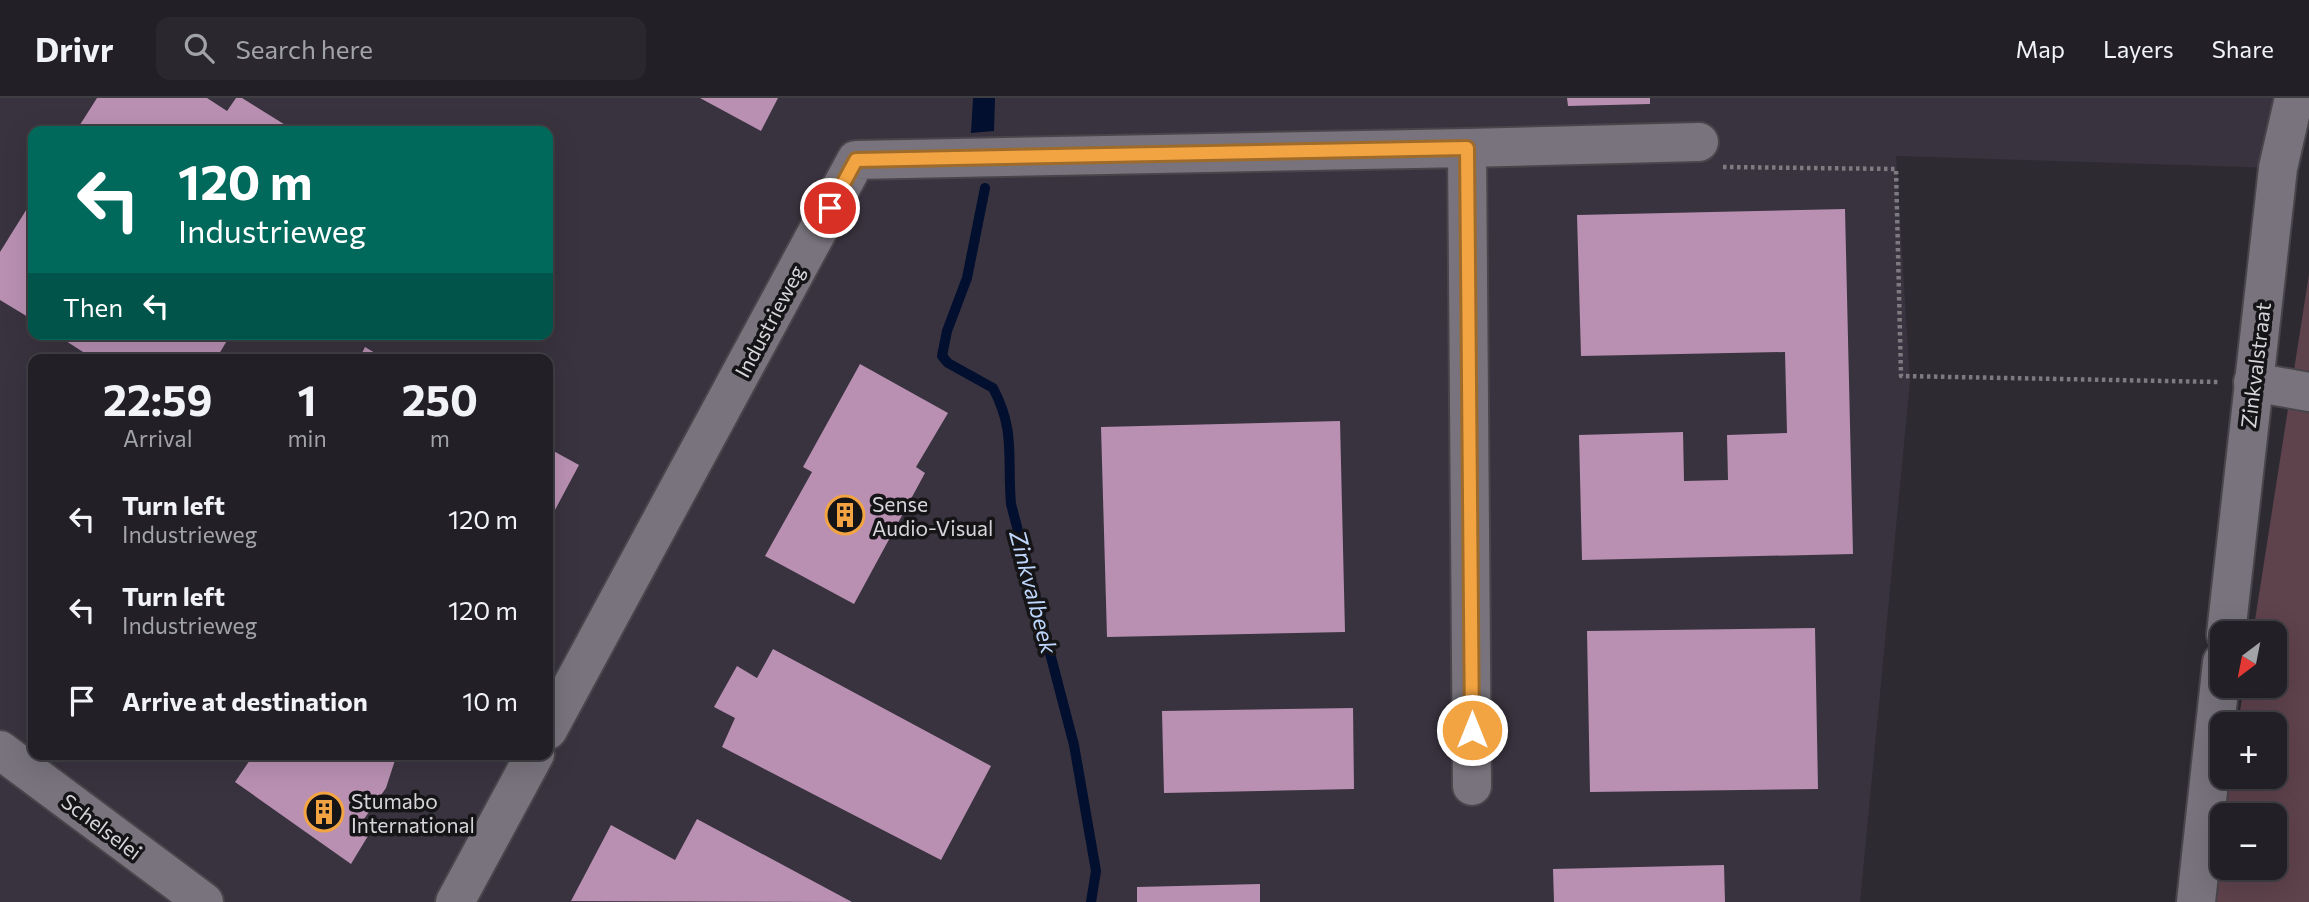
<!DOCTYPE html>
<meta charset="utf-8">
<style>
body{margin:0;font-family:Commissioner,sans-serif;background:#2a282e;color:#f1f3f6;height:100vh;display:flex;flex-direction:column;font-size:26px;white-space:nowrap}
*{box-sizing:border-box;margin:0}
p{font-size:23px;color:#a2a3a7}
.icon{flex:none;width:38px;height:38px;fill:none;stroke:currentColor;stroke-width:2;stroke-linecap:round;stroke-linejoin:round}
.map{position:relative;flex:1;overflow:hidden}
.panel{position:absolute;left:28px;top:256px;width:525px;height:406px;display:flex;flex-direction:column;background:#222026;border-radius:14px;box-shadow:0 7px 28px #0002,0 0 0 2px #3f3e43}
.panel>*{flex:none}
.banner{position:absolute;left:28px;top:28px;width:525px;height:214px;border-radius:14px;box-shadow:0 7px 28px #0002,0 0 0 2px #3f3e43;background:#00695c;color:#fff;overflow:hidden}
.needle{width:46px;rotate:212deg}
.fabs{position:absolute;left:2210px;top:523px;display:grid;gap:14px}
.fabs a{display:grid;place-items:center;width:77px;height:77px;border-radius:14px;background:#222026;box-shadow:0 7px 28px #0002,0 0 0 2px #3f3e43;font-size:35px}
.pin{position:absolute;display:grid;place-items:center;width:60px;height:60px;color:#fff;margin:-30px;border:4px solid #fff;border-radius:50%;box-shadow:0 2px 7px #0007}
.me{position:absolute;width:77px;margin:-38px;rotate:0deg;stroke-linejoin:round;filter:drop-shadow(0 0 5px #0008)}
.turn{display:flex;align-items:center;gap:24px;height:147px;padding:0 35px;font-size:32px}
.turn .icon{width:91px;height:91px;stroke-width:2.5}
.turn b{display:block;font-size:49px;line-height:60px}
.then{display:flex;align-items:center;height:66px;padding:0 35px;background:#0003;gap:14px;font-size:26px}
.eta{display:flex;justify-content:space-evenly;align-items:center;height:119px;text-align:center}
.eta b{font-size:42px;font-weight:700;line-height:49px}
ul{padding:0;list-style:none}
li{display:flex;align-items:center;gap:21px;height:91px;padding:0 35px}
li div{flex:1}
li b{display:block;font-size:26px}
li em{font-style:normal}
header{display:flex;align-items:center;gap:42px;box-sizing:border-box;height:98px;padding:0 35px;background:#222026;border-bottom:2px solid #3f3e43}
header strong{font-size:33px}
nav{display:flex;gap:38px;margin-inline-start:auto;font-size:24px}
.search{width:490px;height:63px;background:#2a282e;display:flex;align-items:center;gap:18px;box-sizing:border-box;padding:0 24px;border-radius:14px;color:#a2a3a7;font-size:26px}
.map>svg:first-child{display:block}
.built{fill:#39333f;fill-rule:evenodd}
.green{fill:#5e424c}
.water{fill:#020f2f}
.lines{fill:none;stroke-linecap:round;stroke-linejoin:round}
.stream{stroke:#020f2f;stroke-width:10}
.building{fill:#b990b2}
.street-casing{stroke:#48454b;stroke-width:42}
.path{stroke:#7d7a80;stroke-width:4.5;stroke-dasharray:3.5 3.5;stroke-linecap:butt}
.street{stroke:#78737c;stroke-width:38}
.route-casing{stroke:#9e6b2b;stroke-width:18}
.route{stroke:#f3a442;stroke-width:12}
.labels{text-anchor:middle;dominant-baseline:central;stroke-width:7;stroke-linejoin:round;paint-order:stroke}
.street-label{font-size:21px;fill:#d7d5d9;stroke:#151417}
.poi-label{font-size:21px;fill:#d7d5d9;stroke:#151417;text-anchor:start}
.water-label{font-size:23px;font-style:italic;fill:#bed5fb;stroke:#151417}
</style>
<header>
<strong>Drivr</strong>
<div class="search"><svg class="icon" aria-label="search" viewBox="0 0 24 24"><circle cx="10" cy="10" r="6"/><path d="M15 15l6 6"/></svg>Search here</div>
<nav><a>Map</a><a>Layers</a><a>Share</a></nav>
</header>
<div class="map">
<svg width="2309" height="804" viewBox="0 0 2309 804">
<rect width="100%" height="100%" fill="#2e2a32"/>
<path class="built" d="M 0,0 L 2296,0 L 2278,70 L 1896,58 L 1910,283 L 1860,804 L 0,804 ZM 33,33 L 548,33 L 548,236 L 33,236 ZM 33,261 L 548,261 L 548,656 L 33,656 Z"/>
<path class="green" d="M 2309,176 L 2309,804 L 2211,804 L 2222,728 L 2222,770 L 2275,770 L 2275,718 L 2224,717 L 2230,679 L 2275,679 L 2275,626 L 2238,626 L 2244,588 L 2275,588 L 2275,536 L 2253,535 Z"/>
<path class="water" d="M 973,0 L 995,0 L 994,33 L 971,35 Z"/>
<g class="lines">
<path class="stream" d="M 985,90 L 967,180 L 947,233 L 942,258 L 948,265 L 993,290 C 1016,333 1007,361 1011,406 L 1074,647 L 1096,773 L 1091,804"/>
</g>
<g class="building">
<path d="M 97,0 L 207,0 L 227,13 L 236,0 L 242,0 L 295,33 L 76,33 Z"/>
<path d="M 700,0 L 778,0 L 761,33 Z"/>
<path d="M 1567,0 L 1650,0 L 1650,6 L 1568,8 Z"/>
<path d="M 33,101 L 33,222 L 0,202 L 0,154 Z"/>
<path d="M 1845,111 L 1853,456 L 1582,462 L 1579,337 L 1683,334 L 1684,383 L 1728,382 L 1727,337 L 1787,335 L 1785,254 L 1581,258 L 1577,117 Z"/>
<path d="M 55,236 L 231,236 L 216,261 L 94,261 Z"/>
<path d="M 365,249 L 385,261 L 359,261 Z"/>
<path d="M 860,266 L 948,315 L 916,369 L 925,375 L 854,506 L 765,458 L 812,374 L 803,369 Z"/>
<path d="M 1340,323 L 1345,534 L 1107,539 L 1101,329 Z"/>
<path d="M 548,350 L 579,367 L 548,425 Z"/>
<path d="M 1815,530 L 1818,691 L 1590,694 L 1587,533 Z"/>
<path d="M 773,551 L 991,668 L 941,762 L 722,649 L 735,620 L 714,609 L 737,568 L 757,580 Z"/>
<path d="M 1353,610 L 1354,691 L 1164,695 L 1162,613 Z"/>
<path d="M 254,656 L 397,656 L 386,690 L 364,721 L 374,728 L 351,766 L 235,684 Z"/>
<path d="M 697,721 L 852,804 L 571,803 L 611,727 L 675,762 Z"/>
<path d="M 1724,767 L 1725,804 L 1554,804 L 1553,771 Z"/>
<path d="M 1260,786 L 1260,804 L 1137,804 L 1137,789 Z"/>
</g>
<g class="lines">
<defs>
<g id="street">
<path d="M 1467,50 L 1699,44"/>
<path d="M 2253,284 L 2309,294"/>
<path d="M 2226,536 L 2278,70 L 2294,0"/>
<path d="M 548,632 L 856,62 L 1467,50 L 1472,688"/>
<path d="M 0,652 L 204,804"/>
<path d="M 455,804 L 535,656"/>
<path d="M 2196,804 L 2222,564"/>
</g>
</defs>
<use href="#street" class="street-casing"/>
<path class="path" d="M 1723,69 L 1896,71 L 1901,278 L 2219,284"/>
<use href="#street" class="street"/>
</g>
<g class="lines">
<defs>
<path id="route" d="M 830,110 L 856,62 L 1467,50 L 1472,632"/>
</defs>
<use href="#route" class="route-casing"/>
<use href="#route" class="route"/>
</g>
<defs>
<symbol id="building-ring" viewBox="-11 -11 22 22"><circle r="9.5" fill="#151417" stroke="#f3a442" stroke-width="1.5"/><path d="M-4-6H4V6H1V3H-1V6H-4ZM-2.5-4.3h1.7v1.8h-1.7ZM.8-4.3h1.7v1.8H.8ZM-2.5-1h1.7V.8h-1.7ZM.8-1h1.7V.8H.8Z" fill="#f3a442"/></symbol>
</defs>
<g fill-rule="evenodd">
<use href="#building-ring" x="823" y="395" width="44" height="44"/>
<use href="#building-ring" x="302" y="692" width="44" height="44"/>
</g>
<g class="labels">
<g class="street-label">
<text transform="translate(769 223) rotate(-62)">Industrieweg</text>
<text transform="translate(2255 267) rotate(-83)">Zinkvalstraat</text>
<text transform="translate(102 728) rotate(37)">Schelselei</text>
</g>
<g class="poi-label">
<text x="872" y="405">Sense<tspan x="872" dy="24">Audio-Visual</tspan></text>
<text x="351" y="702">Stumabo<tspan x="351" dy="24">International</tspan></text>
</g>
<g class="water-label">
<text transform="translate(1034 494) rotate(75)">Zinkvalbeek</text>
</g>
</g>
</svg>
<div class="fabs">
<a><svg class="needle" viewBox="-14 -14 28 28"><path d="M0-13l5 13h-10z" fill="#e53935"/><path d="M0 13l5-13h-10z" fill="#a2a3a7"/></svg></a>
<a>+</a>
<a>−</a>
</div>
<div class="pin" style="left:830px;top:110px;background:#d93025"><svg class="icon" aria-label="arrive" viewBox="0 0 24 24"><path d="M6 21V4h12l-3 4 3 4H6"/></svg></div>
<svg class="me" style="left:1472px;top:632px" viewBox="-20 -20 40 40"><circle r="17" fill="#f3a442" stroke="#fff" stroke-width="3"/><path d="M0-11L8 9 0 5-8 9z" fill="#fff"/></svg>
<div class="banner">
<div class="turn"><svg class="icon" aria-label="left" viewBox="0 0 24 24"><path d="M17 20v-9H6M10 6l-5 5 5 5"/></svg><div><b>120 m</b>Industrieweg</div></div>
<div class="then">Then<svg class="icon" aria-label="left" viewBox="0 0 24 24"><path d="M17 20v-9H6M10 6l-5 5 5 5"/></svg></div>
</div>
<section class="panel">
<div class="eta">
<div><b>22:59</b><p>Arrival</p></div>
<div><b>1</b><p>min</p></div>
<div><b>250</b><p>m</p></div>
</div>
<ul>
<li><svg class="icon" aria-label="left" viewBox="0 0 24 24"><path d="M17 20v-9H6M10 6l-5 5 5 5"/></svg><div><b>Turn left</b><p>Industrieweg</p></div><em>120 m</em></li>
<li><svg class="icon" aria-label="left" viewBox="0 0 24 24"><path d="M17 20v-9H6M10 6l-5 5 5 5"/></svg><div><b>Turn left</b><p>Industrieweg</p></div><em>120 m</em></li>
<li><svg class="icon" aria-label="arrive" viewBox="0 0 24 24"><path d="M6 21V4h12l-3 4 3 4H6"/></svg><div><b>Arrive at destination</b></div><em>10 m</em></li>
</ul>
</section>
</div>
